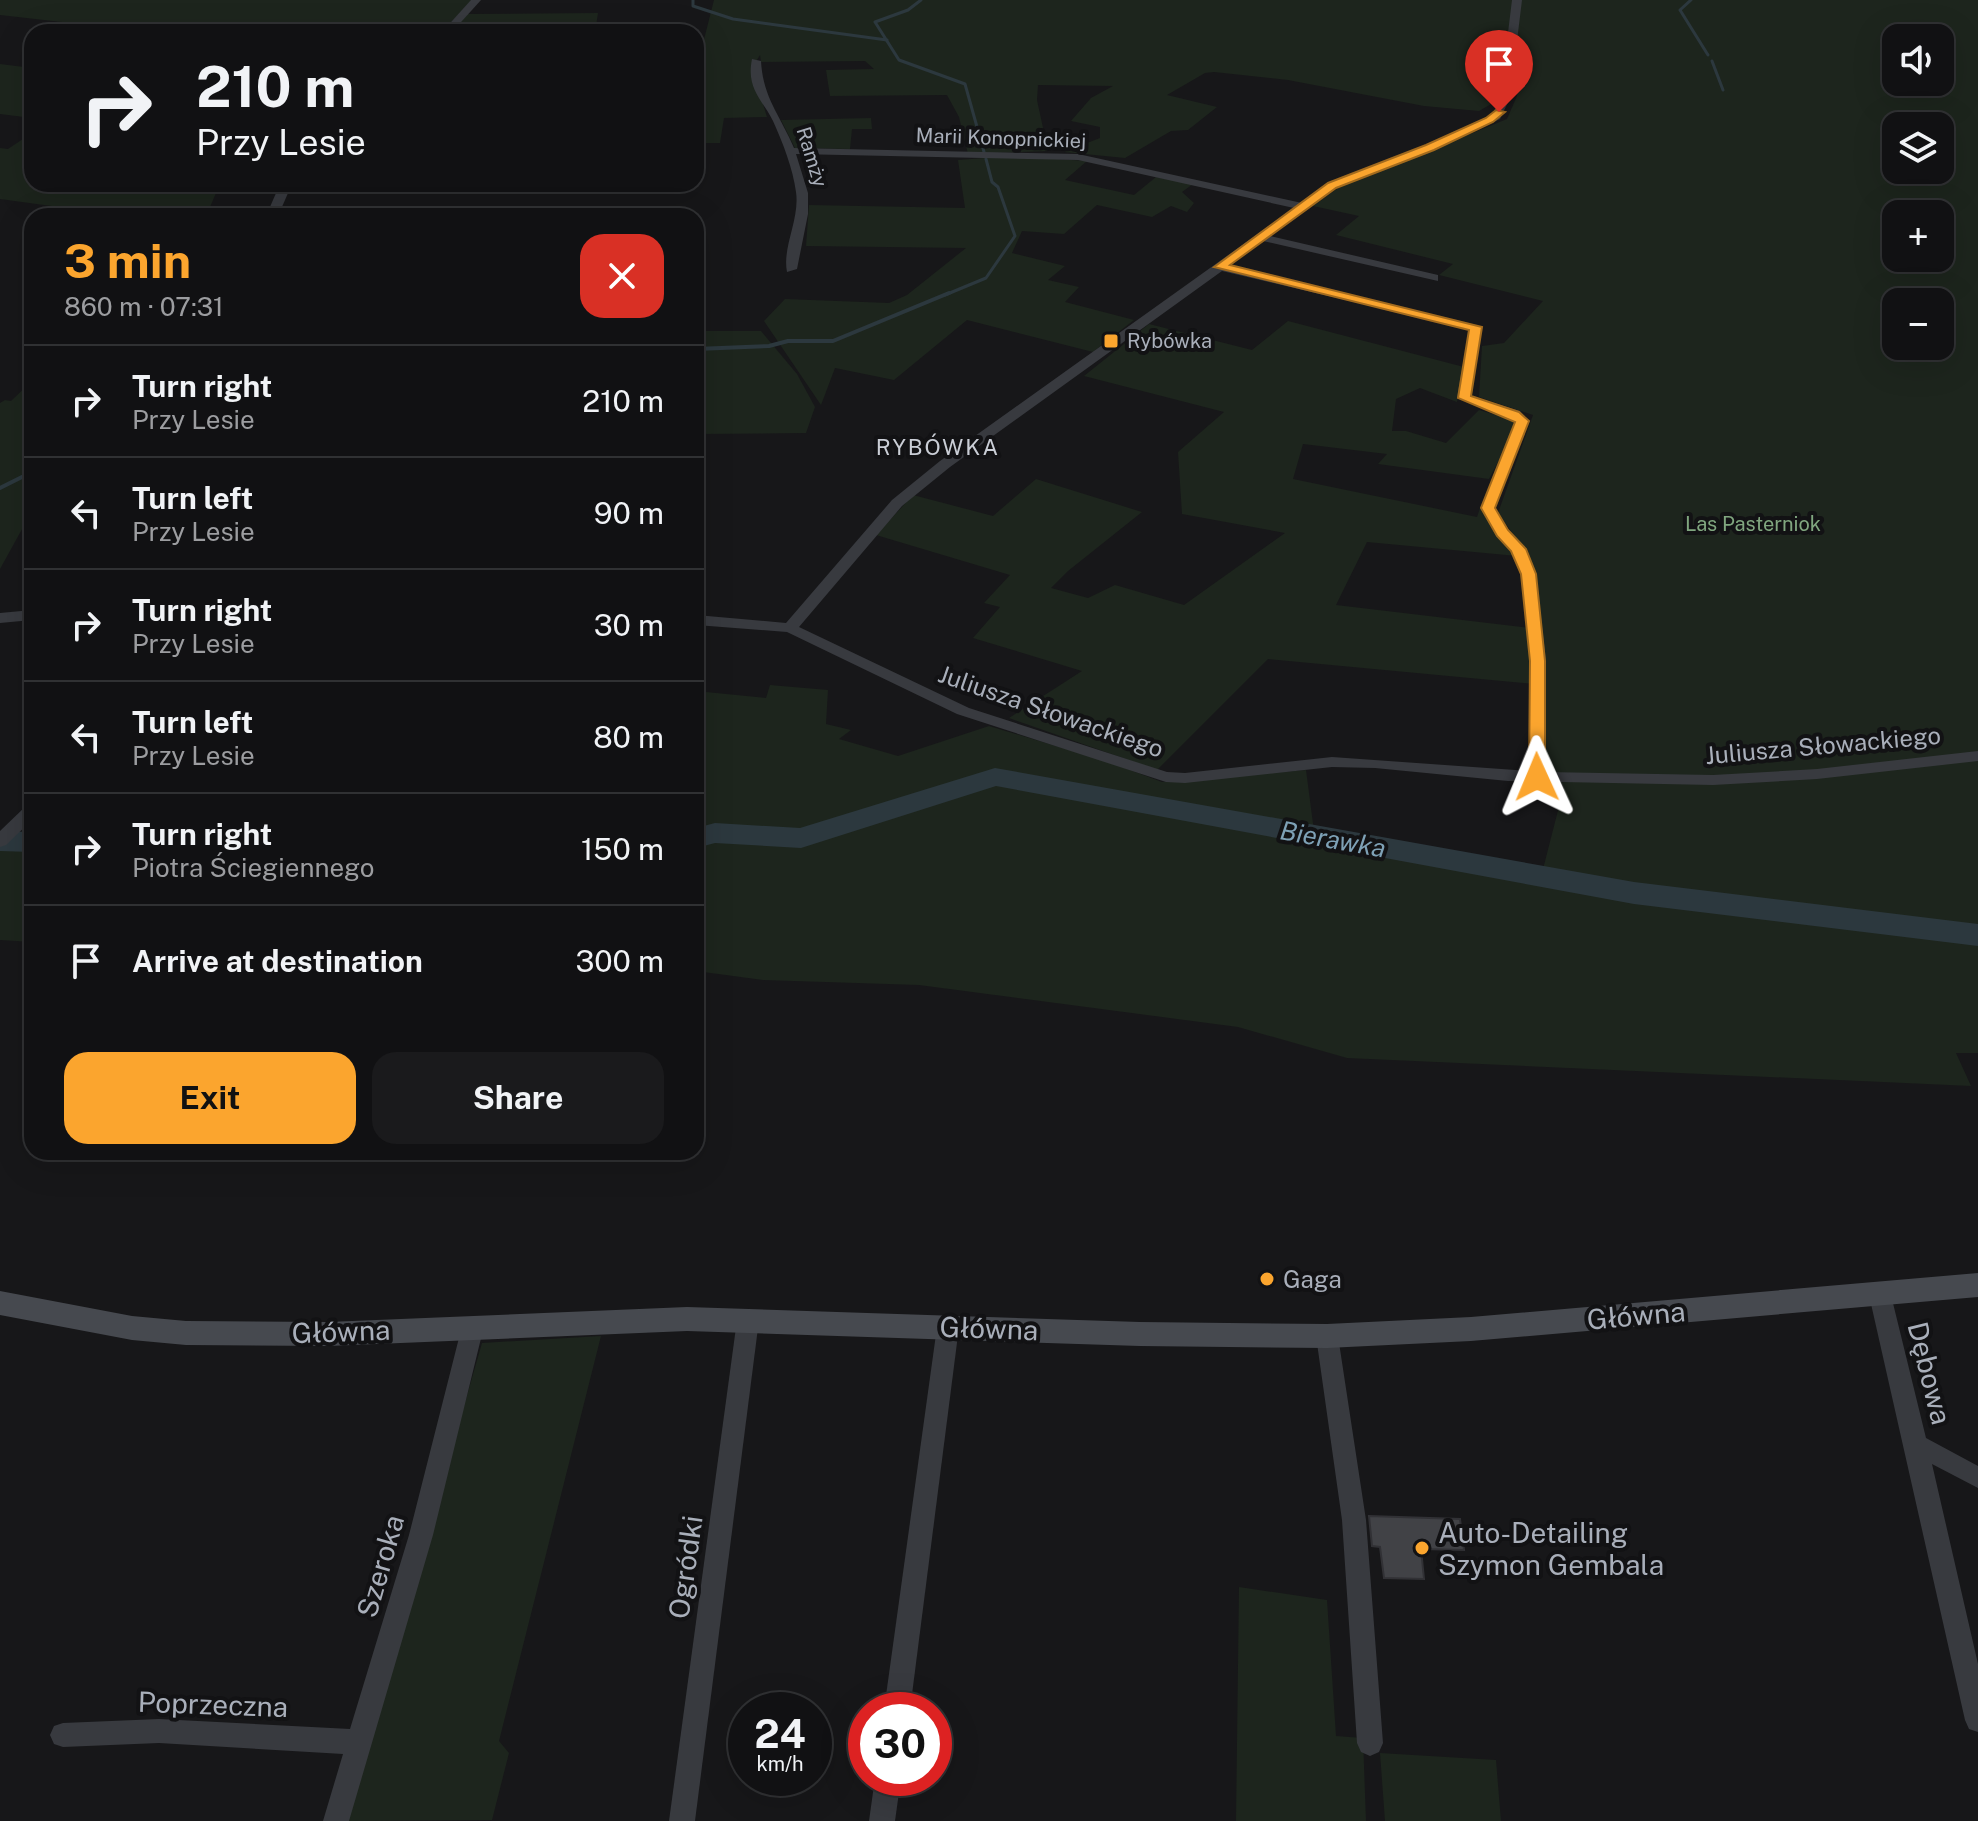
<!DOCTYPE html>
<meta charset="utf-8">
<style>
body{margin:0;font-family:"Public Sans",sans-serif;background:#1a1a1c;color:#f1f3f6;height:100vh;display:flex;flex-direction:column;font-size:30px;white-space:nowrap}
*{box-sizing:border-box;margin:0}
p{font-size:26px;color:#9c9da0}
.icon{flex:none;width:44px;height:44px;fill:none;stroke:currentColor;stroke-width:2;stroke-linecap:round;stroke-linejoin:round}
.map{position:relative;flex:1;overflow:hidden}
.details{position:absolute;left:24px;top:208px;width:680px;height:952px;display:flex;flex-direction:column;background:#111113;border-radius:24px;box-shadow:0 8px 32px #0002,0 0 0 2px #303133}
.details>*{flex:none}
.hud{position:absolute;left:24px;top:24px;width:680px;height:168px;border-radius:24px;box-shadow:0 8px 32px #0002,0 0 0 2px #303133;background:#111113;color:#f1f3f6;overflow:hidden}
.controls{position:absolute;left:1882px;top:24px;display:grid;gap:16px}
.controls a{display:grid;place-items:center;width:72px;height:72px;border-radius:16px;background:#111113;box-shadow:0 8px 32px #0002,0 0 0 2px #303133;font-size:40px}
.speed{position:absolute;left:728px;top:1692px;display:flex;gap:16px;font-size:40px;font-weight:700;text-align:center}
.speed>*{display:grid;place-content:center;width:104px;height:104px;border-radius:50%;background:#111113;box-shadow:0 8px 32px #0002,0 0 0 2px #303133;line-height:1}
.speed small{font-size:20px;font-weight:400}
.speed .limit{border:12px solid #d22;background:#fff;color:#111}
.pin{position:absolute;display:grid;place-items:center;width:68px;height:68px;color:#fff;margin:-82px -34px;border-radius:50% 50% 50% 0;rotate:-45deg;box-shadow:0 0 8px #0007}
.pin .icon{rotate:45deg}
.me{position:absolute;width:88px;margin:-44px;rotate:359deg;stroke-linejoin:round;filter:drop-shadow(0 0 6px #0008)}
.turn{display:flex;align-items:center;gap:28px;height:168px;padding:0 40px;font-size:36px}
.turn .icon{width:104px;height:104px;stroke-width:2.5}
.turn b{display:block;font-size:56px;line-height:68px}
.round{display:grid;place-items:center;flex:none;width:84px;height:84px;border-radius:24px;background:#1a1a1c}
.overview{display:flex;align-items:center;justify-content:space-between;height:136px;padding:0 40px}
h1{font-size:48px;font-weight:700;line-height:60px;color:#fba52e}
.button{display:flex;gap:16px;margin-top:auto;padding:16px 40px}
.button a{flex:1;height:92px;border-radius:24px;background:#fba52e;color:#111;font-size:32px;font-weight:700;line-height:92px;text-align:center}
.button a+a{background:#1a1a1c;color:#f1f3f6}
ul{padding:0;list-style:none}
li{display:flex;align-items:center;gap:24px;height:112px;padding:0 40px;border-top:2px solid #303133}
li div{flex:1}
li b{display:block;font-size:30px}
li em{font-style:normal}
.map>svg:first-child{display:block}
.green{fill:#1d251d;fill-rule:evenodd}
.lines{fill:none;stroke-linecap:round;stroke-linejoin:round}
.stream-far1{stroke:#2c383e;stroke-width:3}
.stream{stroke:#2c383e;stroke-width:4}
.river{fill:#2c383e;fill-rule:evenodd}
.building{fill:#414246;stroke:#313135;stroke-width:2}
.minor{fill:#383a3f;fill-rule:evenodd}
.secondary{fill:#46494f;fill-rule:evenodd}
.route{fill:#fba52e;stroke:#a36b1e;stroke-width:2}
.poi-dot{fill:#fba52e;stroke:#121214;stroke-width:3}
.labels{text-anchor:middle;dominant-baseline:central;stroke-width:8;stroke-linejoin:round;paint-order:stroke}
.far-street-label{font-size:20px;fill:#a9afba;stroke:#121214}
.far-poi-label{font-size:20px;fill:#a9afba;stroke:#121214;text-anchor:start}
.far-park-label{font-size:20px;fill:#80a67f;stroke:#121214}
.far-neighbourhood-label{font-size:22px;letter-spacing:2px;fill:#caced6;stroke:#121214}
.street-label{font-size:24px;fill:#a9afba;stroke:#121214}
.poi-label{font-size:24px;fill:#a9afba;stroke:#121214;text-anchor:start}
.water-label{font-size:26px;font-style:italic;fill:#7ea1b6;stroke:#121214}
.near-street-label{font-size:28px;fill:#a9afba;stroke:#121214}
.near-poi-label{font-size:28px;fill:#a9afba;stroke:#121214;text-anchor:start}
</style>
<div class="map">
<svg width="1978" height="1821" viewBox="0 0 1978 1821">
<rect width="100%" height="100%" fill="#171719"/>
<g class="green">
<path d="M 0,0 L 472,0 L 442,32 L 89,32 L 97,26 L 0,15 Z"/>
<path d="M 714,0 L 1978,0 L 1978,1053 L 1956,1053 L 1971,1086 L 1347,1058 L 1238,1027 L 919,985 L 763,980 L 696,971 L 696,691 L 766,698 L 770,685 L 828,690 L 826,724 L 851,730 L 839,739 L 898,756 L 989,726 L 1106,761 L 1162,782 L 1306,770 L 1314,831 L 992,773 L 897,800 L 931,805 L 995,783 L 1709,907 L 1856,927 L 1810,912 L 1542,873 L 1564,787 L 1542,755 L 1539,599 L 1533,573 L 1526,552 L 1498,513 L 1533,415 L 1479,397 L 1482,346 L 1504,343 L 1543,301 L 1439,275 L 1453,264 L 1336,235 L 1359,216 L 1313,206 L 1338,188 L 1507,119 L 1517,96 L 1522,50 L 1497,49 L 1505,96 L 1479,111 L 1424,106 L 1288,80 L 1214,72 L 1205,73 L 1167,95 L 1217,107 L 1188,130 L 1171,131 L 1125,158 L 1064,152 L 1100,138 L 1100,127 L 1071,121 L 1091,98 L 1113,86 L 1038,85 L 1037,100 L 1048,151 L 968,154 L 959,117 L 947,95 L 830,96 L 826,70 L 874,69 L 865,61 L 761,62 L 760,55 L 752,68 L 767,117 L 724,118 L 720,143 L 696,143 L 696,71 ZM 1896,38 L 1940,38 L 1940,82 L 1896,82 ZM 1896,126 L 1940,126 L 1940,170 L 1896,170 ZM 1896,214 L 1940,214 L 1940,258 L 1896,258 ZM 1896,302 L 1940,302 L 1940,346 L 1896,346 Z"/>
<path d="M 598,13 L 596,26 L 456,27 L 467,14 Z"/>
<path d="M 0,64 L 32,68 L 32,118 L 0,114 Z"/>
<path d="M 871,118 L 872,129 L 852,129 L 850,149 L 795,148 L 781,120 Z"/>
<path d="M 32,133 L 32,184 L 220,184 L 206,216 L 58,216 L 66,208 L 0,199 L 0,148 L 8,149 Z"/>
<path d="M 1011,156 L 1087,161 L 1065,180 L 1134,195 L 1156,177 L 1193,184 L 1182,192 L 1194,203 L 1187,212 L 1171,206 L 1152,217 L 1097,205 L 1064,234 L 1022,231 L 1012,253 L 1065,266 L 1048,280 L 1079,287 L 1065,302 L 1134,320 L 1093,352 L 967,320 L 894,380 L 835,368 L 821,405 L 764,321 L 785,299 L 889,303 L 907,295 L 966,248 L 806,246 L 809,205 L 965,208 L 958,160 Z"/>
<path d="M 1288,321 L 1464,367 L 1457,402 L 1420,388 L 1396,399 L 1392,431 L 1406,431 L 1446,443 L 1479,410 L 1513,420 L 1515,430 L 1489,479 L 1378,464 L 1387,454 L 1303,444 L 1293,479 L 1477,517 L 1481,505 L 1517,556 L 1367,542 L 1336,605 L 1530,628 L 1534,684 L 1268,659 L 1157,770 L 1009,718 L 1082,671 L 973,638 L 1000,607 L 984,603 L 1010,575 L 876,535 L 913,495 L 993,516 L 1036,479 L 1142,512 L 1068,571 L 1051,588 L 1088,598 L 1115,585 L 1184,605 L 1285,533 L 1182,514 L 1178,452 L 1224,412 L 1084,376 L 1149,324 L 1252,350 Z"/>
<path d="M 696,331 L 761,331 L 797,374 L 815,407 L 806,433 L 696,434 Z"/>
<path d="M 32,381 L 32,511 L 0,569 L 0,403 L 5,400 L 11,401 Z"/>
<path d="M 7,843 L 32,844 L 32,942 L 0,940 L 0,850 Z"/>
<path d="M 601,1336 L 499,1741 L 509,1753 L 492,1820 L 345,1821 L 482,1343 Z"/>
<path d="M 1239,1587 L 1327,1600 L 1336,1736 L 1363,1738 L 1366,1821 L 1236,1821 Z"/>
<path d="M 1380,1753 L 1496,1760 L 1501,1821 L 1385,1821 Z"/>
</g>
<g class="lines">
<g class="stream-far1">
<path d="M 693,0 L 693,6 L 733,19 L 887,40"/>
<path d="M 921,0 L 908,10 L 875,22 L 899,60 L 965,84 L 984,152"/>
<path d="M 1691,0 L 1680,10 L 1708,55"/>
<path d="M 1712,61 L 1723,90"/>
<path d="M 945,295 L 986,278 L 1015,236 L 998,187 L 992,182 L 986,159"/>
</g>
<g class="stream">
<path d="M 696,349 L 769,346 L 788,341 L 833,341 L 949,293"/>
<path d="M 0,488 L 32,472"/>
</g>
<g class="river">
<path d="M 995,768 L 1634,882 L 1978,924 L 1978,946 L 1634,904 L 996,786 L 801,848 L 715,843 L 696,848 L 696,828 L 715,823 L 800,828 Z"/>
<path d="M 0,831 L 32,832 L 32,852 L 0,851 Z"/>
</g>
</g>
<path class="building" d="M 1369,1516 L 1460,1519 L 1464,1550 L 1421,1549 L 1424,1579 L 1384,1578 L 1380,1547 L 1372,1546 Z"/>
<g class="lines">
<g class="minor">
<path d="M 471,0 L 481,0 L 452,32 L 442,32 Z"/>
<path d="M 1512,0 L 1522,0 L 1510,98 L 1500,119 L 1434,150 L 1336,188 L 1270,236 L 1438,275 L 1438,281 L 1263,241 L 1229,266 L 1482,327 L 1471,396 L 1520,411 L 1529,421 L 1495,508 L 1509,531 L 1525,549 L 1536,574 L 1546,661 L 1545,772 L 1713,775 L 1817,769 L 1978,751 L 1978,761 L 1817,779 L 1713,785 L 1508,781 L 1375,768 L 1332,767 L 1185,783 L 1166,782 L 957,714 L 787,632 L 696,625 L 696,615 L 786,623 L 892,500 L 940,461 L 1294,208 L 1078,160 L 796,154 L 808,193 L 808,214 L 797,269 L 787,272 C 782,247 800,219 796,192 C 793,169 783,143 773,121 C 762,99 746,89 752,59 L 761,61 C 763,98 780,115 794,148 L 1078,154 L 1302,203 L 1328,184 L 1426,146 L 1492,115 L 1500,98 ZM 1222,271 L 1469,329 L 1457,398 L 1510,417 L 1515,422 L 1481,508 L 1498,536 L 1511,551 L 1522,574 L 1530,661 L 1529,771 L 1332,757 L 1185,773 L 1167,772 L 969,708 L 799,627 L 902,506 L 950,467 Z"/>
<path d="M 280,184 L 292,184 L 278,216 L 266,216 Z"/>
<path d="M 32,610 L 32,620 L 0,623 L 0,613 Z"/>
<path d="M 32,805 L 32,820 L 6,845 L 0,847 L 0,831 L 26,806 Z"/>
<path d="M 1880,1286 L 1888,1289 L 1891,1295 L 1926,1438 L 1978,1466 L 1978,1488 L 1932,1464 L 1978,1664 L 1978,1732 L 1969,1729 L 1965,1720 L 1869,1295 L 1872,1289 Z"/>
<path d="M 748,1311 L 756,1314 L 759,1320 L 695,1821 L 669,1821 L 737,1320 L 740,1314 Z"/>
<path d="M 473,1317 L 481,1320 L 484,1326 L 433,1535 L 349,1821 L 323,1821 L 343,1754 L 159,1743 L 63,1747 L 54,1744 L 50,1735 L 54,1726 L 63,1723 L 159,1719 L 350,1729 L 409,1535 L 462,1326 L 465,1320 Z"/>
<path d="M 948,1318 L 956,1321 L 959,1327 L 910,1710 L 884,1710 L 937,1327 L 940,1321 Z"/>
<path d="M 1327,1327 L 1335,1330 L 1338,1336 L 1366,1520 L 1383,1743 L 1379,1752 L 1370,1756 L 1361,1752 L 1357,1743 L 1342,1520 L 1316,1336 L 1319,1330 Z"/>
<path d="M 875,1778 L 901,1778 L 895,1821 L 869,1821 Z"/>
</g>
<path class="secondary" d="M 1978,1273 L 1978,1297 L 1471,1341 L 1327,1348 L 1140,1346 L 687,1331 L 328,1346 L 186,1345 L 132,1340 L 0,1315 L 0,1291 L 132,1316 L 186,1321 L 328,1322 L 687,1307 L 1140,1322 L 1327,1324 L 1471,1317 Z"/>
</g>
<path class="route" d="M 1496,110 L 1505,112 L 1493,122 L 1434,150 L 1336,188 L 1230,265 L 1482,327 L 1471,396 L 1519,412 L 1529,421 L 1495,508 L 1508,530 L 1526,549 L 1536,574 L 1545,661 L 1545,777 L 1537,782 L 1529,777 L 1530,661 L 1521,574 L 1511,551 L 1497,536 L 1481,508 L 1515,422 L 1458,398 L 1469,330 L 1214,267 L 1328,183 L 1426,145 L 1486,118 Z"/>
<g class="poi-dot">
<rect x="1103" y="333" width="16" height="16" rx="4"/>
<circle cx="1267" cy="1279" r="8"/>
<circle cx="1422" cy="1548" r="8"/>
</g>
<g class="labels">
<g class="far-street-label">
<text transform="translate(1001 138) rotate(2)">Marii Konopnickiej</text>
<text transform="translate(812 157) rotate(73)">Ramży</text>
</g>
<g class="far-poi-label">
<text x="1127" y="341">Rybówka</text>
</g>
<g class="far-park-label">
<text x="1753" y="524">Las Pasterniok</text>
</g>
<g class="far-neighbourhood-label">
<text x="938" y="447">RYBÓWKA</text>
</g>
<g class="street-label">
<text transform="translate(1051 711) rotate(19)">Juliusza Słowackiego</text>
<text transform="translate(1823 745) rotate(-5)">Juliusza Słowackiego</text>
</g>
<g class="poi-label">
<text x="1283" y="1279">Gaga</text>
</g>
<g class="water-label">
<text transform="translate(1333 839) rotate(10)">Bierawka</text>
</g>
<g class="near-street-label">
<text transform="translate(1636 1315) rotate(-5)">Główna</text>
<text transform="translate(989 1328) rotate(2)">Główna</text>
<text transform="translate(341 1331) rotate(-2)">Główna</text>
<text transform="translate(1930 1373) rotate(76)">Dębowa</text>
<text transform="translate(380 1566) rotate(-74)">Szeroka</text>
<text transform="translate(685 1567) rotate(-82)">Ogródki</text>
<text transform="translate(213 1704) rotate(2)">Poprzeczna</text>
</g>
<g class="near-poi-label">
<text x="1438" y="1532">Auto-Detailing<tspan x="1438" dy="32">Szymon Gembala</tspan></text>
</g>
</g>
</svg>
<div class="controls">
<a><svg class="icon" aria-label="sound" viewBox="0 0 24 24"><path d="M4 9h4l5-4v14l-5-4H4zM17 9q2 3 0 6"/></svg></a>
<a><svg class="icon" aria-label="layers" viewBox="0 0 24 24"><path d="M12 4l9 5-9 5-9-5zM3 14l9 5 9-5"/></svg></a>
<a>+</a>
<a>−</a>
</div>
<div class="speed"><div>24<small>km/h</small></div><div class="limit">30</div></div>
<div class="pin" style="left:1499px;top:112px;background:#d93025"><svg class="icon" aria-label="arrive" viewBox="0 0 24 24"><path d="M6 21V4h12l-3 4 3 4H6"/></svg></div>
<svg class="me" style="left:1537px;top:777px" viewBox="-20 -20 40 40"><path d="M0-17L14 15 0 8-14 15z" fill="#fba52e" stroke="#fff" stroke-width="4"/></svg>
<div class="hud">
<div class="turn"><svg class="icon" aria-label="right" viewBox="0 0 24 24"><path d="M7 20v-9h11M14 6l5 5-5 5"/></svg><div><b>210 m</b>Przy Lesie</div></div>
</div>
<section class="details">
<div class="overview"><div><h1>3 min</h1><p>860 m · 07:31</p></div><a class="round" style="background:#d93025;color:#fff"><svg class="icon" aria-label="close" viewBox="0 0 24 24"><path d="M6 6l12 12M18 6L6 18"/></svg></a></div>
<ul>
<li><svg class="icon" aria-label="right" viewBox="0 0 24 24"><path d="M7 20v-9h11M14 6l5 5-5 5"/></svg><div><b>Turn right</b><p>Przy Lesie</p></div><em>210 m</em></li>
<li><svg class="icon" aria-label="left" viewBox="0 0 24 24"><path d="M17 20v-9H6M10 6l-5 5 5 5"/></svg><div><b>Turn left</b><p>Przy Lesie</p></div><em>90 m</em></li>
<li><svg class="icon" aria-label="right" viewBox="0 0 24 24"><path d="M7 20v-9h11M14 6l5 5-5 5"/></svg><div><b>Turn right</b><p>Przy Lesie</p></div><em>30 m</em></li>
<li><svg class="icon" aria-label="left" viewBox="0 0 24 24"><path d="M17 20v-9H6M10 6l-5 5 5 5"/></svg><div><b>Turn left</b><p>Przy Lesie</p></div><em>80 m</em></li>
<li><svg class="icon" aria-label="right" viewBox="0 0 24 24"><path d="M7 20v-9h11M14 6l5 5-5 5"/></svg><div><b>Turn right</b><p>Piotra Ściegiennego</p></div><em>150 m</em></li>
<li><svg class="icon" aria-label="arrive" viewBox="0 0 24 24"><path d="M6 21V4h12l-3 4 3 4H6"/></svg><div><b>Arrive at destination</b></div><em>300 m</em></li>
</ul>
<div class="button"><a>Exit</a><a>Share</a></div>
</section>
</div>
